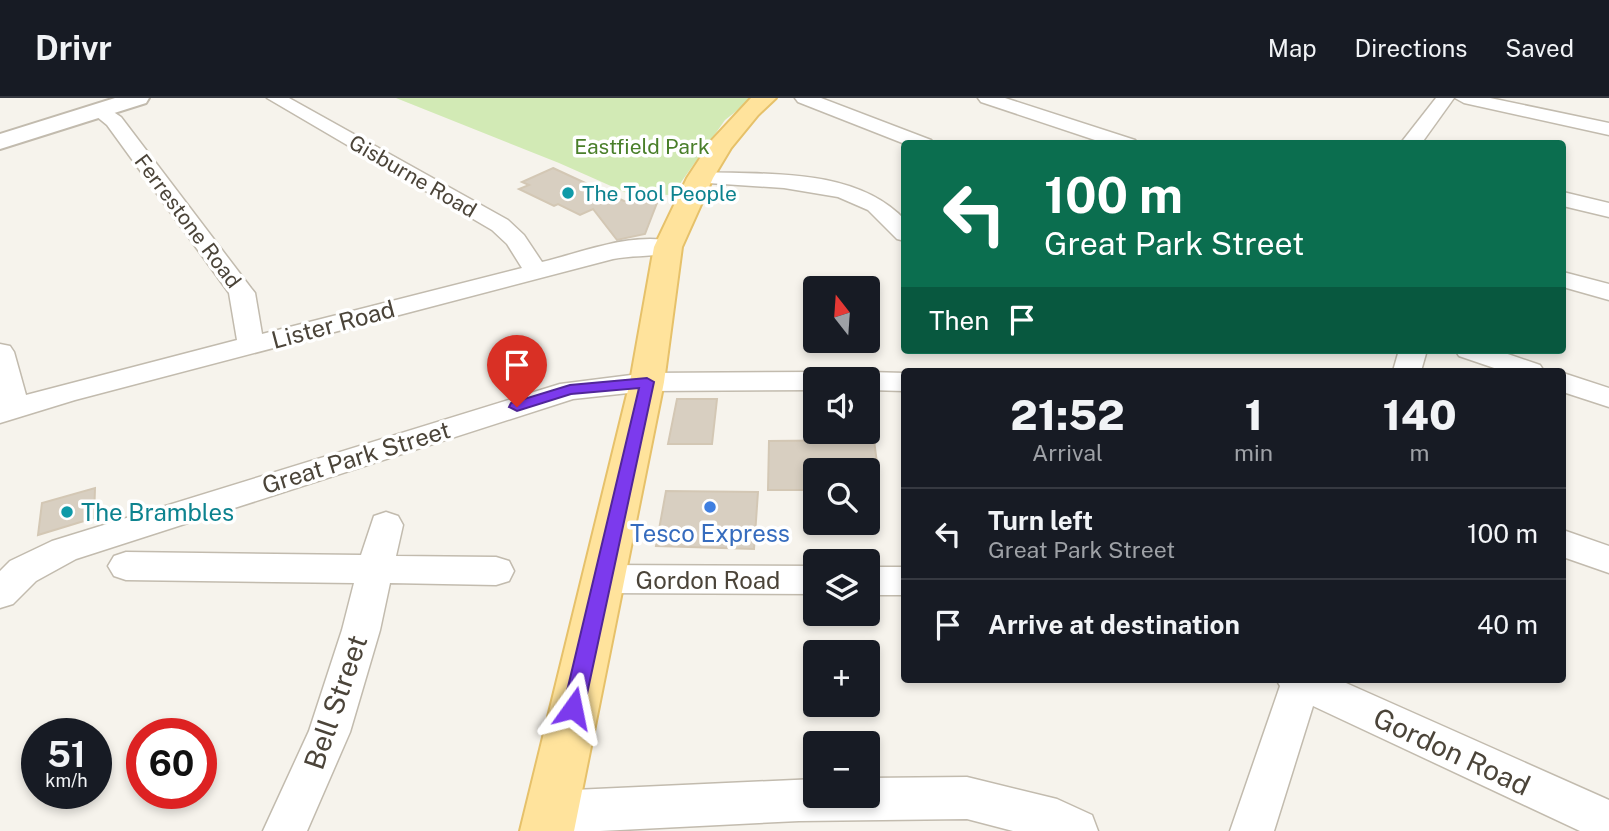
<!DOCTYPE html>
<meta charset="utf-8">
<style>
body{margin:0;font-family:"Public Sans",sans-serif;background:#242831;color:#f1f3f6;height:100vh;display:flex;flex-direction:column;font-size:26px;white-space:nowrap}
*{box-sizing:border-box;margin:0}
p{font-size:23px;color:#9ea1a6}
.icon{flex:none;width:38px;height:38px;fill:none;stroke:currentColor;stroke-width:2;stroke-linecap:round;stroke-linejoin:round}
.map{position:relative;flex:1;overflow:hidden}
.drawer{position:absolute;left:901px;top:270px;width:665px;height:315px;display:flex;flex-direction:column;background:#171b24;border-radius:7px;box-shadow:0 4px 10px #0003}
.drawer>*{flex:none}
.top-card{position:absolute;left:901px;top:42px;width:665px;height:214px;border-radius:7px;box-shadow:0 4px 10px #0003;background:#0b6e4f;color:#fff;overflow:hidden}
.needle{width:46px;rotate:343deg}
.fabs{position:absolute;left:803px;top:178px;display:grid;gap:14px}
.fabs a{display:grid;place-items:center;width:77px;height:77px;border-radius:7px;background:#171b24;box-shadow:0 4px 10px #0003;font-size:35px}
.speed{position:absolute;left:21px;top:620px;display:flex;gap:14px;font-size:35px;font-weight:700;text-align:center}
.speed>*{display:grid;place-content:center;width:91px;height:91px;border-radius:50%;background:#171b24;box-shadow:0 4px 10px #0003;line-height:1}
.speed small{font-size:18px;font-weight:400}
.speed .limit{border:10px solid #d22;background:#fff;color:#111}
.pin{position:absolute;display:grid;place-items:center;width:60px;height:60px;color:#fff;margin:-72px -30px;border-radius:50% 50% 50% 0;rotate:-45deg;box-shadow:0 0 7px #0007}
.pin .icon{rotate:45deg}
.me{position:absolute;width:77px;margin:-38px;rotate:12deg;stroke-linejoin:round;filter:drop-shadow(0 0 5px #0008)}
.turn{display:flex;align-items:center;gap:24px;height:147px;padding:0 28px;font-size:32px}
.turn .icon{width:91px;height:91px;stroke-width:2.5}
.turn b{display:block;font-size:49px;line-height:60px}
.then{display:flex;align-items:center;height:66px;padding:0 28px;background:#0003;gap:14px;font-size:26px}
.eta{display:flex;justify-content:space-evenly;align-items:center;height:119px;text-align:center}
.eta b{font-size:42px;font-weight:800;line-height:49px}
ul{padding:0;list-style:none}
li{display:flex;align-items:center;gap:21px;height:91px;padding:0 28px;border-top:2px solid #363941}
li div{flex:1}
li b{display:block;font-size:26px}
li em{font-style:normal}
header{display:flex;align-items:center;gap:42px;box-sizing:border-box;height:98px;padding:0 35px;background:#171b24;border-bottom:2px solid #363941}
header strong{font-size:33px}
nav{display:flex;gap:38px;margin-inline-start:auto;font-size:24px}
.map>svg:first-child{display:block}
.green{fill:#d2eab5}
.building{fill:#d8cfc1;stroke:#d3c7b4;stroke-width:2}
.lines{fill:none;stroke-linecap:round;stroke-linejoin:round}
.minor-casing{stroke:#c2bbae;stroke-width:3}
.tertiary-casing{stroke:#c2bbae;stroke-width:4}
.primary-casing{stroke:#e6c16a;stroke-width:4}
.minor{fill:#fff;fill-rule:evenodd}
.tertiary{fill:#fff;fill-rule:evenodd}
.primary{fill:#ffe39c;fill-rule:evenodd}
.route{fill:#7c3aed;stroke:#51269a;stroke-width:2}
.culture-dot{fill:#0f9aa8;stroke:#fff;stroke-width:2.5}
.shop-dot{fill:#3f7fe0;stroke:#fff;stroke-width:2.5}
.labels{text-anchor:middle;dominant-baseline:central;stroke-width:7;stroke-linejoin:round;paint-order:stroke}
.far-park-label{font-size:21px;fill:#4a7f2a;stroke:#fff}
.far-street-label{font-size:21px;fill:#4b4439;stroke:#fff}
.far-culture-label{font-size:21px;fill:#0d838f;stroke:#fff;text-anchor:start}
.street-label{font-size:24px;fill:#4b4439;stroke:#fff}
.culture-label{font-size:24px;fill:#0d838f;stroke:#fff;text-anchor:start}
.shop-label{font-size:24px;fill:#366cbe;stroke:#fff}
.near-street-label{font-size:28px;fill:#4b4439;stroke:#fff}
</style>
<header>
<strong>Drivr</strong>
<nav><a>Map</a><a>Directions</a><a>Saved</a></nav>
</header>
<div class="map">
<svg width="1609" height="733" viewBox="0 0 1609 733">
<rect width="100%" height="100%" fill="#f6f3ec"/>
<path class="green" d="M 396,0 L 753,0 L 725,22 L 672,97 L 629,96 L 559,65 Z"/>
<g class="building">
<path d="M 553,70 L 624,103 L 657,105 L 645,136 L 617,142 L 593,111 L 580,117 L 558,106 L 554,108 L 519,91 L 529,87 L 522,84 Z"/>
<path d="M 677,301 L 717,301 L 712,346 L 668,346 Z"/>
<path d="M 874,342 L 878,373 L 816,373 L 816,392 L 768,392 L 769,343 Z"/>
<path d="M 95,390 L 94,420 L 38,437 L 42,405 Z"/>
<path d="M 666,393 L 758,394 L 754,451 L 656,448 Z"/>
</g>
<g class="lines">
<defs>
<g id="minor">
<path d="M 267,0 L 289,0 L 508,122 L 524,137 L 542,164 C 584,154 633,133 676,144 L 680,149 L 676,154 C 656,159 634,157 613,161 L 75,302 L 0,325 L 0,246 L 10,248 L 14,254 L 26,297 L 237,242 L 229,195 L 107,27 L 90,13 L 92,9 L 106,9 L 121,19 L 251,190 L 255,195 L 262,236 L 522,170 L 507,146 L 492,132 Z"/>
<path d="M 795,0 L 821,0 L 931,42 L 934,46 L 905,46 L 798,4 Z"/>
<path d="M 978,0 L 1005,0 L 1135,42 L 1138,46 L 1107,46 L 981,4 Z"/>
<path d="M 1436,0 L 1454,0 L 1421,46 L 1400,46 Z"/>
<path d="M 1455,0 L 1490,0 L 1609,25 L 1609,37 L 1464,5 Z"/>
<path d="M 700,74 C 767,77 855,69 905,122 L 905,143 L 897,141 L 868,112 L 838,99 L 784,90 L 693,84 L 689,80 L 693,76 Z"/>
<path d="M 1563,94 L 1609,105 L 1609,119 L 1563,108 Z"/>
<path d="M 1563,174 L 1609,186 L 1609,202 L 1563,189 Z"/>
<path d="M 1399,252 L 1427,252 L 1421,273 L 1393,273 Z"/>
<path d="M 1455,252 L 1496,252 L 1540,267 L 1544,273 L 1503,273 L 1459,258 Z"/>
<path d="M 816,274 L 826,277 L 829,282 L 816,282 L 816,292 L 647,293 L 573,301 L 76,461 L 36,483 L 13,506 L 0,510 L 0,473 L 10,463 L 52,443 L 560,286 L 647,275 Z"/>
<path d="M 868,274 L 905,275 L 905,293 L 868,292 L 868,282 L 855,282 L 858,277 Z"/>
<path d="M 1563,275 L 1609,290 L 1609,309 L 1563,294 Z"/>
<path d="M 386,414 L 398,418 L 403,427 L 396,458 L 496,459 L 509,463 L 514,473 L 509,483 L 496,487 L 390,485 L 380,532 L 350,634 L 307,733 L 263,733 L 309,633 L 342,532 L 354,485 L 126,482 L 114,478 L 108,468 L 114,458 L 126,454 L 361,457 L 374,418 Z"/>
<path d="M 1563,432 L 1609,448 L 1609,475 L 1563,459 Z"/>
<path d="M 601,467 L 816,468 L 816,496 L 601,495 L 588,491 L 583,481 L 588,471 Z"/>
<rect x="868" y="469" width="37" height="28"/>
<path d="M 1276,581 L 1337,581 L 1609,702 L 1609,733 L 1580,733 L 1313,608 L 1274,733 L 1230,733 L 1280,588 Z"/>
<path d="M 967,679 L 1057,701 L 1092,717 L 1098,733 L 1013,733 L 967,721 L 799,723 L 600,733 L 546,733 L 536,729 L 530,714 L 536,699 L 552,693 L 816,681 L 816,698 L 868,698 L 868,680 Z"/>
</g>
<path id="tertiary" d="M 115,0 L 149,0 L 146,5 L 0,51 L 0,36 Z"/>
<path id="primary" d="M 751,0 L 776,0 L 758,17 L 731,50 L 713,80 L 682,149 L 664,284 L 574,733 L 520,733 L 630,284 L 654,149 L 687,80 L 712,42 Z"/>
</defs>
<use href="#minor" class="minor-casing"/>
<use href="#tertiary" class="tertiary-casing"/>
<use href="#primary" class="primary-casing"/>
<use href="#minor" class="minor"/>
<use href="#tertiary" class="tertiary"/>
<use href="#primary" class="primary"/>
</g>
<path class="route" d="M 647,280 L 654,284 L 584,610 L 581,617 L 573,619 L 566,617 L 563,610 L 639,290 L 571,296 L 517,313 L 509,309 L 511,305 L 570,287 Z"/>
<g class="culture-dot">
<circle cx="568" cy="95" r="7"/>
<circle cx="67" cy="414" r="7"/>
</g>
<circle class="shop-dot" cx="710" cy="409" r="7"/>
<g class="labels">
<g class="far-park-label">
<text x="642" y="48">Eastfield Park</text>
</g>
<g class="far-street-label">
<text transform="translate(413 78) rotate(30)">Gisburne Road</text>
<text transform="translate(188 123) rotate(53)">Ferrestone Road</text>
</g>
<g class="far-culture-label">
<text x="582" y="95">The Tool People</text>
</g>
<g class="street-label">
<text transform="translate(333 226) rotate(-15)">Lister Road</text>
<text transform="translate(356 359) rotate(-17)">Great Park Street</text>
<text x="708" y="482">Gordon Road</text>
</g>
<g class="culture-label">
<text x="81" y="414">The Brambles</text>
</g>
<g class="shop-label">
<text x="710" y="435">Tesco Express</text>
</g>
<g class="near-street-label">
<text transform="translate(335 604) rotate(-71)">Bell Street</text>
<text transform="translate(1452 653) rotate(25)">Gordon Road</text>
</g>
</g>
</svg>
<div class="fabs">
<a><svg class="needle" viewBox="-14 -14 28 28"><path d="M0-13l5 13h-10z" fill="#e53935"/><path d="M0 13l5-13h-10z" fill="#9ea1a6"/></svg></a>
<a><svg class="icon" aria-label="sound" viewBox="0 0 24 24"><path d="M4 9h4l5-4v14l-5-4H4zM17 9q2 3 0 6"/></svg></a>
<a><svg class="icon" aria-label="search" viewBox="0 0 24 24"><circle cx="10" cy="10" r="6"/><path d="M15 15l6 6"/></svg></a>
<a><svg class="icon" aria-label="layers" viewBox="0 0 24 24"><path d="M12 4l9 5-9 5-9-5zM3 14l9 5 9-5"/></svg></a>
<a>+</a>
<a>−</a>
</div>
<div class="speed"><div>51<small>km/h</small></div><div class="limit">60</div></div>
<div class="pin" style="left:517px;top:309px;background:#d93025"><svg class="icon" aria-label="arrive" viewBox="0 0 24 24"><path d="M6 21V4h12l-3 4 3 4H6"/></svg></div>
<svg class="me" style="left:573px;top:610px" viewBox="-20 -20 40 40"><path d="M0-17L14 15 0 8-14 15z" fill="#7c3aed" stroke="#fff" stroke-width="4"/></svg>
<div class="top-card">
<div class="turn"><svg class="icon" aria-label="left" viewBox="0 0 24 24"><path d="M17 20v-9H6M10 6l-5 5 5 5"/></svg><div><b>100 m</b>Great Park Street</div></div>
<div class="then">Then<svg class="icon" aria-label="arrive" viewBox="0 0 24 24"><path d="M6 21V4h12l-3 4 3 4H6"/></svg></div>
</div>
<section class="drawer">
<div class="eta">
<div><b>21:52</b><p>Arrival</p></div>
<div><b>1</b><p>min</p></div>
<div><b>140</b><p>m</p></div>
</div>
<ul>
<li><svg class="icon" aria-label="left" viewBox="0 0 24 24"><path d="M17 20v-9H6M10 6l-5 5 5 5"/></svg><div><b>Turn left</b><p>Great Park Street</p></div><em>100 m</em></li>
<li><svg class="icon" aria-label="arrive" viewBox="0 0 24 24"><path d="M6 21V4h12l-3 4 3 4H6"/></svg><div><b>Arrive at destination</b></div><em>40 m</em></li>
</ul>
</section>
</div>
